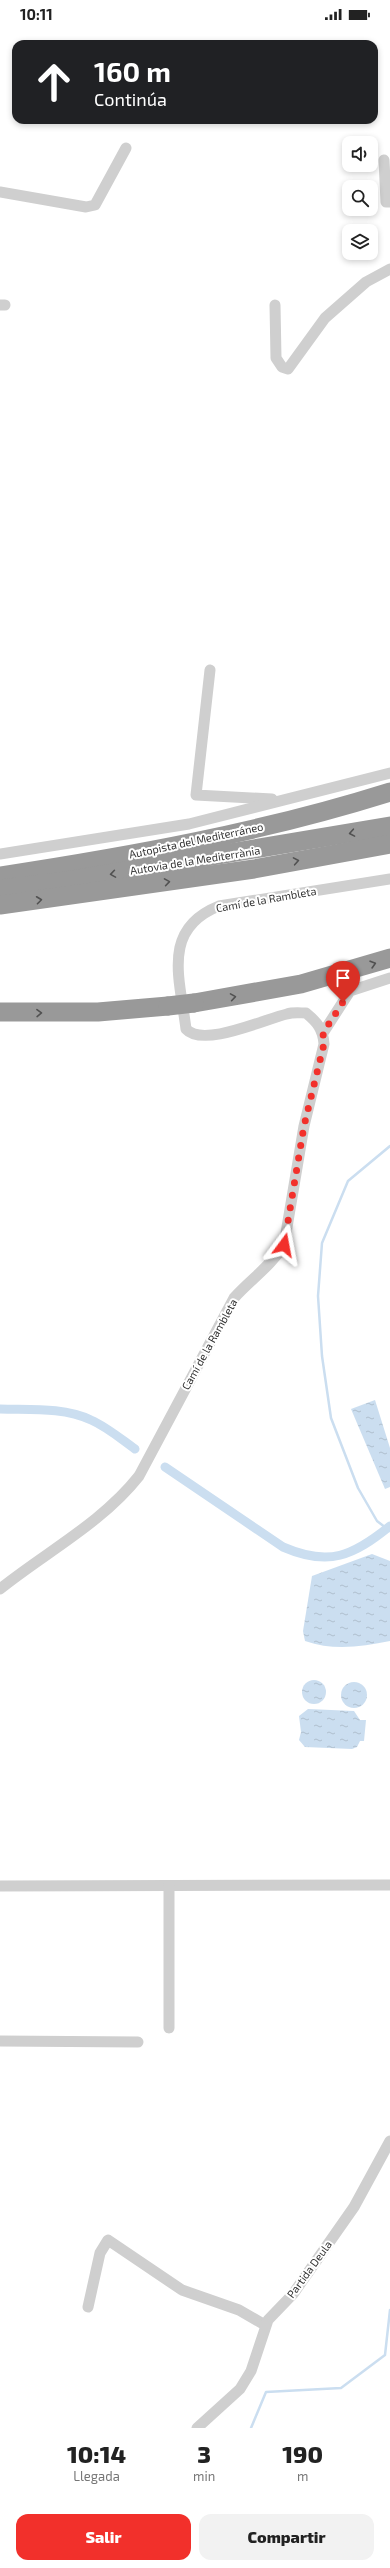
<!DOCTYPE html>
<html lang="es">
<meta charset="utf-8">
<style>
body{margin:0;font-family:"Exo 2",sans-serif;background:#f2f2f2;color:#222;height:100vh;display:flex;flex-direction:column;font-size:15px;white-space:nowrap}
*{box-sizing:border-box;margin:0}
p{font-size:13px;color:#767676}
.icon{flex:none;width:22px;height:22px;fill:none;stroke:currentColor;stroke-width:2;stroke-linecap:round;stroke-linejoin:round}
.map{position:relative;height:2400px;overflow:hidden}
.drawer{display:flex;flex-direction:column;background:#fff;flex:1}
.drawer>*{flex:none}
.hud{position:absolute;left:12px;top:12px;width:366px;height:84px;border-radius:12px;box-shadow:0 2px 6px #0003;background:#202124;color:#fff;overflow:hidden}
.fabs{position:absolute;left:342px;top:108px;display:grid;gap:8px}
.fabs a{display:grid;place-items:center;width:36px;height:36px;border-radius:8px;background:#fff;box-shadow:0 2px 6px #0003;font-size:20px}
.pin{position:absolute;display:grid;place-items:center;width:34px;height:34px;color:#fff;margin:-41px -17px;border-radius:50% 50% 50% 0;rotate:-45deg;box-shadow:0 0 4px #0007}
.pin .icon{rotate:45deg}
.me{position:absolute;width:44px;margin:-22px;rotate:13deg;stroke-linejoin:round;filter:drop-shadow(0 0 3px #0008)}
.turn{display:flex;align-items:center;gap:14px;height:84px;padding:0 16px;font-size:18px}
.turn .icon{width:52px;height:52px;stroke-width:2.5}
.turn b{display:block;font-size:28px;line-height:34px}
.eta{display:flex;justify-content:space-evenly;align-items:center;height:68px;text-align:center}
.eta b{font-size:24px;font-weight:800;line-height:28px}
.primary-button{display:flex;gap:8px;margin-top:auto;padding:8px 16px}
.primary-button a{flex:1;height:46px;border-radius:12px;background:#f2302b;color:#fff;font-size:16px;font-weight:800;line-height:46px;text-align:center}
.primary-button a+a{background:#f2f2f2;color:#222}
.status{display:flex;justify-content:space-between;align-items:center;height:28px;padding:0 20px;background:#fff;direction:ltr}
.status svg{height:11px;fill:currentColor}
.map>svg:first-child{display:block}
.water{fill:url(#water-ripples)}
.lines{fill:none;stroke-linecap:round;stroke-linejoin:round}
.stream{stroke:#cbdef0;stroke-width:2.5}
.canal{stroke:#cbdef0;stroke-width:9}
.street{stroke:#cfcfcf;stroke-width:11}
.highway{stroke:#999;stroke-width:19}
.highway-bridge{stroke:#999;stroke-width:19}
.oneway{stroke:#515151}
.route{stroke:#f2302b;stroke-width:7;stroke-dasharray:0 12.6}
.labels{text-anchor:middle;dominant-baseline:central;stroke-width:4;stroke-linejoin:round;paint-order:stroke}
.street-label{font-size:11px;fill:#323232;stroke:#fff}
</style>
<div class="status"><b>10:11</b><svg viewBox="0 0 49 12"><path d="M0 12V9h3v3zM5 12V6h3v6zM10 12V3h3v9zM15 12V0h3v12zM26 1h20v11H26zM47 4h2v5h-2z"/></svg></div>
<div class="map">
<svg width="390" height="2400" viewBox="0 0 390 2400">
<defs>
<pattern id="water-ripples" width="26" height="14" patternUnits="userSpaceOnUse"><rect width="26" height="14" fill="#cbdef0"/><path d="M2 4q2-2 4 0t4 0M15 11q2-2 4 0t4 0" fill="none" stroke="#afbfce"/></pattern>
</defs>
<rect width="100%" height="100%" fill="#fff"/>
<g class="water">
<path d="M 375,1372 L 390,1420 L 390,1459 L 385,1461 L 351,1381 Z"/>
<path d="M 372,1526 L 390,1533 L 390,1613 C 361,1619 333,1623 305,1613 L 303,1603 L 312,1548 Z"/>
<circle cx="314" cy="1664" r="12"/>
<circle cx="354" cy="1667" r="13"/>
<path d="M 308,1681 L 354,1683 L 360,1692 L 366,1692 L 364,1713 L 360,1713 L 357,1719 L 352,1721 L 305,1719 L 299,1712 L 301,1704 L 299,1688 Z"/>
</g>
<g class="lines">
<g class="stream">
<path d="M 390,1118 L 348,1153 L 322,1215 L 318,1268 L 322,1328 L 331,1390 L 358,1460 L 377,1493 L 390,1503"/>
<path d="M 251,2400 L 266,2364 L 341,2360 L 385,2327 L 390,2282"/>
</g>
<g class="canal">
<path d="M 0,1381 C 30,1382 63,1379 91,1392 C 107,1399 121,1411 135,1421"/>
<path d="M 165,1439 L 283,1519 C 329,1539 353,1528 390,1498"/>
</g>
<g class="street">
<path d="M 384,132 L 386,174 L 390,174"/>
<path d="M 0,164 L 86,179 L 95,177 L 126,120"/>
<path d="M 0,277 L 5,277"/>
<path d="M 275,277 L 276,330 L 282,339 L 288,341 L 325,290 L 366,254 L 390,241"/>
<path d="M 210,642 L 196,767 L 272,771"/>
<path d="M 0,826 L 189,796 L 390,745"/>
<path d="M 323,1005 L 350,963 L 390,950"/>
<path d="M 0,1561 C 46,1524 102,1495 139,1448 L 234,1270 C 250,1252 271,1238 284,1217 L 304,1098 L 324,1016 C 323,1001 317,994 306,985 C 300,985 293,984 287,986 C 265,991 203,1020 186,1001 C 180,951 161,901 219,878 L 390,851"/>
<path d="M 0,1858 L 390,1857"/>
<path d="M 169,2000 L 169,1858"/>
<path d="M 0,2013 L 138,2014"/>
<path d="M 88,2279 L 100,2225 L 108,2212 L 182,2262 L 239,2282 L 265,2297"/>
<path d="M 197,2400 L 240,2361 L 251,2343 L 268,2292 L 293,2266 L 354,2179 L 390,2113"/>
</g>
<g class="highway">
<path d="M 0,848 C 131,828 263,804 390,764"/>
<path d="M 0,861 L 59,854 L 390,798"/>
<path d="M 0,877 L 254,841 L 390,816"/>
<path d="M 194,975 L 301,956 L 390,930"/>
<path d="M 0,984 L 98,984 L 168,978"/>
</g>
<path class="highway-bridge" d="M 168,978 L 194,975"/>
</g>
<defs><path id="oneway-chevron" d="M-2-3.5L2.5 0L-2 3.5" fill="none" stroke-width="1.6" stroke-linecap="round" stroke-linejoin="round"/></defs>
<g class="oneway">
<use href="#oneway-chevron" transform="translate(352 805) rotate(170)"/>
<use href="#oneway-chevron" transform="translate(296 833) rotate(-10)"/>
<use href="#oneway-chevron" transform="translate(113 846) rotate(171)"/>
<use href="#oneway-chevron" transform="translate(167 854) rotate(-9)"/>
<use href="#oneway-chevron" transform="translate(39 872) rotate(-7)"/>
<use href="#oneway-chevron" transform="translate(373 936) rotate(-16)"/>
<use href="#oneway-chevron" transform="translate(233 969) rotate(-9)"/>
<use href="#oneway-chevron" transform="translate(39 985) rotate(-1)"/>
</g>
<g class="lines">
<path class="route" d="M 284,1217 L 304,1098 L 324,1016 L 323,1005 L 343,974"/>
</g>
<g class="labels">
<g class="street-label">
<text transform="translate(196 812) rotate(-12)">Autopista del Mediterráneo</text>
<text transform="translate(195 832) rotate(-9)">Autovia de la Mediterrània</text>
<text transform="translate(266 871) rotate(-10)">Camí de la Rambleta</text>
<text transform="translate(209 1316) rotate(-61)">Camí de la Rambleta</text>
<text transform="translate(309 2241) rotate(-54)">Partida Deula</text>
</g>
</g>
</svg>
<div class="fabs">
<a><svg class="icon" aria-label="sound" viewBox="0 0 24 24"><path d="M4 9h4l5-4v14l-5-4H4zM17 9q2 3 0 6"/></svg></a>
<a><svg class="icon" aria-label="search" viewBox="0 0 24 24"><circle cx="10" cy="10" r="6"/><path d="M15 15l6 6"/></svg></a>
<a><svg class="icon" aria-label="layers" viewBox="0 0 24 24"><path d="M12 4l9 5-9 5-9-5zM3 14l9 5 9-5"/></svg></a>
</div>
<div class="pin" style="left:343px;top:974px;background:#d93025"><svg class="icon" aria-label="arrive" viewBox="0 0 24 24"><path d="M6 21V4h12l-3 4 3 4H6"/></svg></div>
<svg class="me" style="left:284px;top:1217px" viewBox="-20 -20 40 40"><path d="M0-17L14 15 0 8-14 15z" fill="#f2302b" stroke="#fff" stroke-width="4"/></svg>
<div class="hud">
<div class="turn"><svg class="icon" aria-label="ahead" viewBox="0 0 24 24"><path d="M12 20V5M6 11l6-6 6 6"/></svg><div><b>160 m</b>Continúa</div></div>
</div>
</div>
<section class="drawer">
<div class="eta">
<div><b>10:14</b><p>Llegada</p></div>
<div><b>3</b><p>min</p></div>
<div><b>190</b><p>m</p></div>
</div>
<div class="primary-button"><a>Salir</a><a>Compartir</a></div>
</section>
